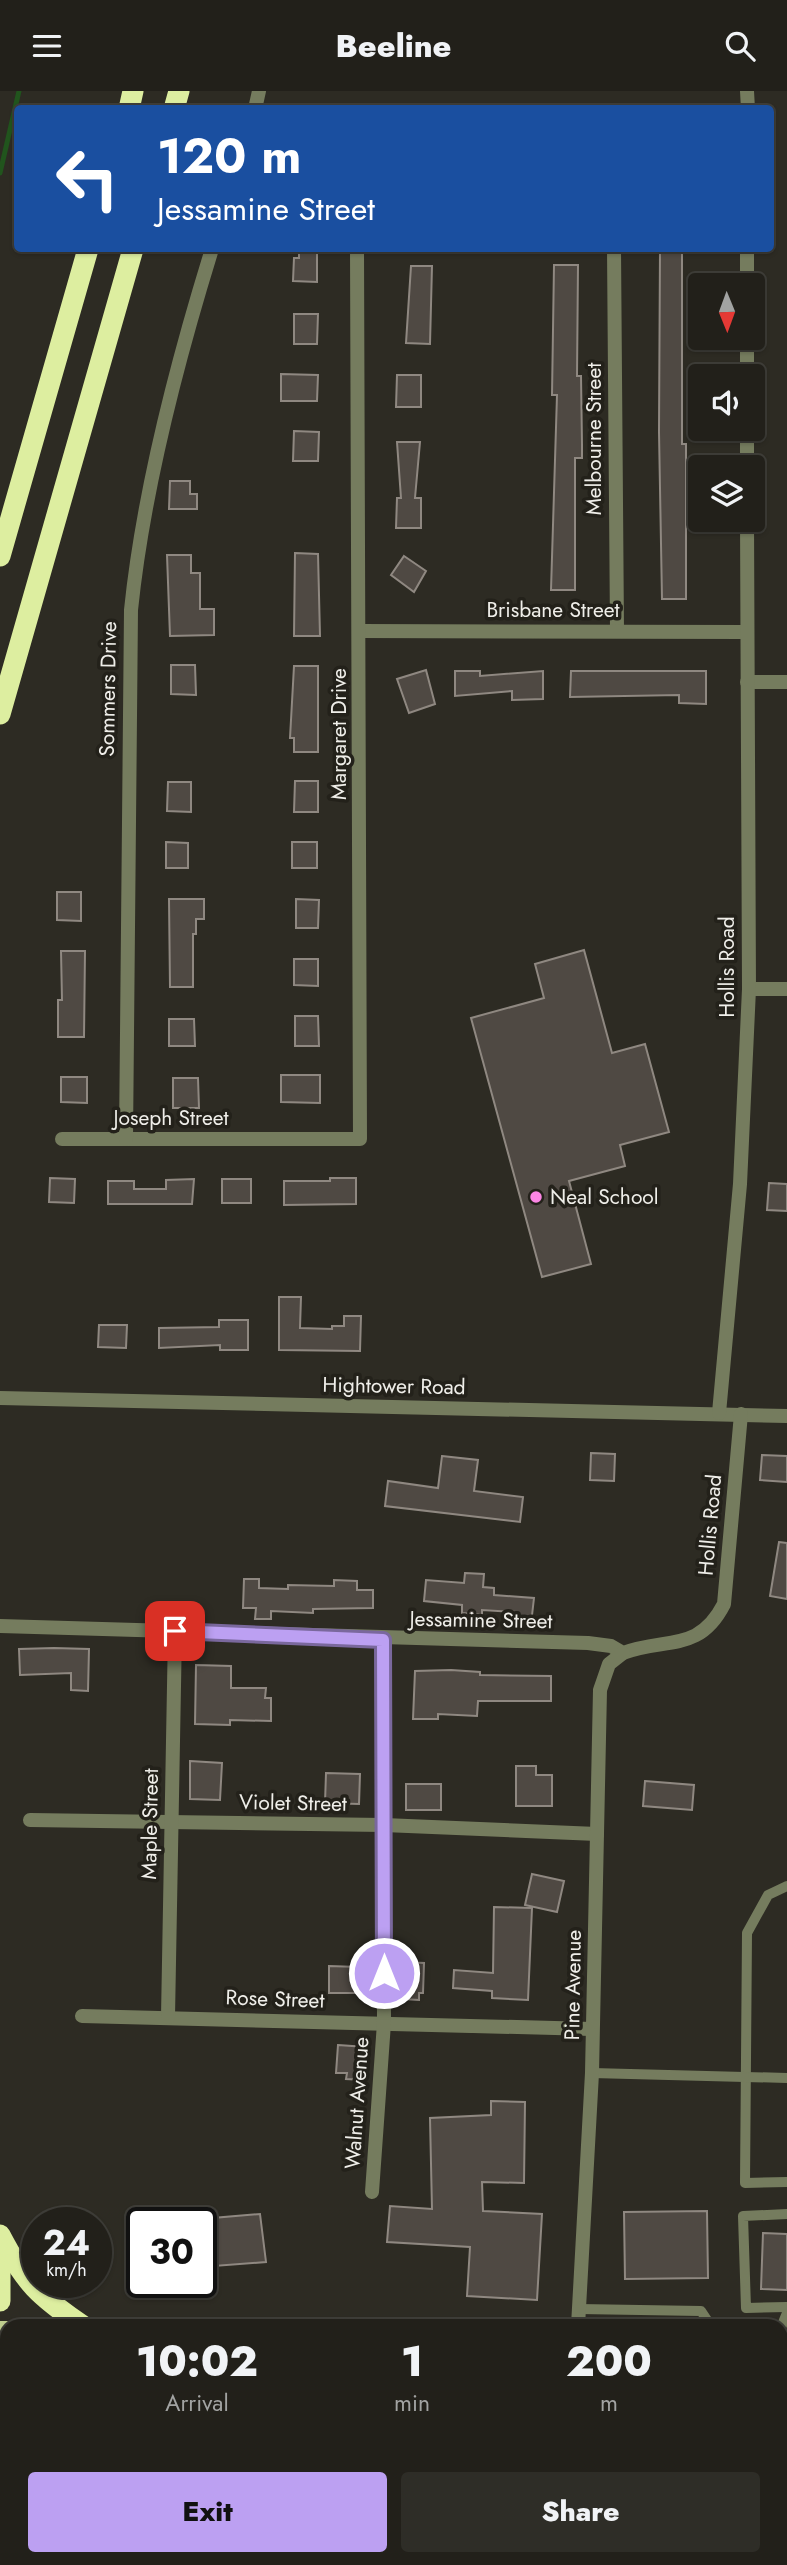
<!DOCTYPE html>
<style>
body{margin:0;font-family:Jost,sans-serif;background:#2e2d27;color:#f1f3f6;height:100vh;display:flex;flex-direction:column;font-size:26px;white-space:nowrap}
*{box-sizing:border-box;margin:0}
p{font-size:23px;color:#a2a3a2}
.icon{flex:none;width:38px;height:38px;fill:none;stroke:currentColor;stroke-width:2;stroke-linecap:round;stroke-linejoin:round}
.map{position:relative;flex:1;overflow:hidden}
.side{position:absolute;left:0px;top:2228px;width:788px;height:247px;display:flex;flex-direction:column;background:#22201a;border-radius:21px 21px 0 0;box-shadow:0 2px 5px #0004,0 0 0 2px #3f3e39}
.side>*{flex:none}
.banner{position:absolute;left:14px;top:14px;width:760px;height:147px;border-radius:7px;box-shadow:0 2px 5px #0004,0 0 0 2px #3f3e39;background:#1a4fa0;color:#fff;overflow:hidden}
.needle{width:46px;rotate:179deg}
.tools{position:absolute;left:688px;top:182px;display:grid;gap:14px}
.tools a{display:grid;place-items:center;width:77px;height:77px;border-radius:7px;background:#22201a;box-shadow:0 2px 5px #0004,0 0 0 2px #3f3e39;font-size:35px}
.speed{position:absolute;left:21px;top:2116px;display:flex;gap:14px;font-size:35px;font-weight:700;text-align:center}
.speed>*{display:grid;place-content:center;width:91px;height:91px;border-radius:50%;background:#22201a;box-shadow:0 2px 5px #0004,0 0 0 2px #3f3e39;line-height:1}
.speed small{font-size:18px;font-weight:400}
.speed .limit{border:4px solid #111;border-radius:10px;background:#fff;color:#111}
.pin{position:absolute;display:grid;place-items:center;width:60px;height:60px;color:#fff;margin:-30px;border-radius:14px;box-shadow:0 4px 10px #0006}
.me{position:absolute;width:77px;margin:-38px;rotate:0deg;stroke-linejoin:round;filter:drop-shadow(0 0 5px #0008)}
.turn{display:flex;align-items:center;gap:24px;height:147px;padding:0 28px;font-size:32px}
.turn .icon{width:91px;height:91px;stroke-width:2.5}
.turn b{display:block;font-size:49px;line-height:60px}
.eta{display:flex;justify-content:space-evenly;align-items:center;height:119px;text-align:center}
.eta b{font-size:42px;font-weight:800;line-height:49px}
.action{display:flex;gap:14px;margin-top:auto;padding:14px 28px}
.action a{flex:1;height:80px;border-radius:7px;background:#bca0f2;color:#111;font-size:28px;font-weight:800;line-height:80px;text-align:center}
.action a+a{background:#2e2d27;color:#f1f3f6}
header{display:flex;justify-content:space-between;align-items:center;height:91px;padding:0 28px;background:#22201a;font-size:32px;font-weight:800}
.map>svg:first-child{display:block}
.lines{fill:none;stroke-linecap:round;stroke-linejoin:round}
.stream{stroke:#21541d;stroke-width:5}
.building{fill:#4f4943;stroke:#8f8881;stroke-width:2}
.service{stroke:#757c5e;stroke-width:10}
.minor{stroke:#757c5e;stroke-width:14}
.primary{stroke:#bfce8e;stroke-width:18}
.motorway{stroke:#ddeea0;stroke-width:21}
.route-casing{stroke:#7a689d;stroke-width:18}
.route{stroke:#bca0f2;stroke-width:12}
.poi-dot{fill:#fc86e4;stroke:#23211a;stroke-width:2.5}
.labels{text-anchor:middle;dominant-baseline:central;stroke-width:7;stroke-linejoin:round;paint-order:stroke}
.street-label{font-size:21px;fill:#efeee9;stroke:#23211a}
.poi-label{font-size:21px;fill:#efeee9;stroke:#23211a;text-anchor:start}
</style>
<header><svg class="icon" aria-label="menu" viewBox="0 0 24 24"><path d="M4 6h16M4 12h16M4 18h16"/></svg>Beeline<svg class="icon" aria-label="search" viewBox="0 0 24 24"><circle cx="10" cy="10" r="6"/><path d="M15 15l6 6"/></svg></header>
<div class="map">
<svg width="787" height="2474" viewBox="0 0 787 2474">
<rect width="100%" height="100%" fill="#2d2b23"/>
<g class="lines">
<path class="stream" d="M 0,82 L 19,0"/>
</g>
<g class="building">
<path d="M 299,158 L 317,158 L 317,191 L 293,190 L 294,167 L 299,167 Z"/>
<path d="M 660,158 L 682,158 L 682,353 L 686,353 L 686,508 L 662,508 L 659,341 Z"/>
<path d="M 554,174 L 578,174 L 577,285 L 581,285 L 582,353 L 582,367 L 575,367 L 575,499 L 551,499 L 557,304 L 552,304 Z"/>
<path d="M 411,175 L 432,175 L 430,253 L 406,252 Z"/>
<path d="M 294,223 L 318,223 L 317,253 L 294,253 Z"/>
<path d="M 281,283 L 318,284 L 317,310 L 281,310 Z"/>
<path d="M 397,284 L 421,284 L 421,316 L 396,316 Z"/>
<path d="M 294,340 L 319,341 L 318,370 L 293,370 Z"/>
<path d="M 397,351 L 420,351 L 415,407 L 421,407 L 421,437 L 396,437 L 397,407 L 401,407 Z"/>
<path d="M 170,390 L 190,390 L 190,403 L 197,403 L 197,418 L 169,418 Z"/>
<path d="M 295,462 L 318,463 L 320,545 L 294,545 Z"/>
<path d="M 167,464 L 191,464 L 191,482 L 200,482 L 200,518 L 214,518 L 214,544 L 170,545 Z"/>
<path d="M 404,465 L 426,480 L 414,501 L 391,484 Z"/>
<path d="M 171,574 L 195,574 L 196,604 L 171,603 Z"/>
<path d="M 294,575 L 318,575 L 318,661 L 294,661 L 294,647 L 290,647 Z"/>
<path d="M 426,579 L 435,613 L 409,622 L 397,588 Z"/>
<path d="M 455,580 L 480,580 L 480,585 L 543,580 L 543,608 L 512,609 L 512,600 L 455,605 Z"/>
<path d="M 571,580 L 706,580 L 706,613 L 679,612 L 679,604 L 570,606 Z"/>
<path d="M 295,690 L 318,690 L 318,721 L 294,721 Z"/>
<path d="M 168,691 L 191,691 L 191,721 L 167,720 Z"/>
<path d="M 166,751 L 188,752 L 188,777 L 166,777 Z"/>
<rect x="292" y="751" width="25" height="26"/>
<path d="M 57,801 L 81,801 L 81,830 L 57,829 Z"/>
<path d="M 169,808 L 204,808 L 204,828 L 196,828 L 196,843 L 193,843 L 193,896 L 170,896 Z"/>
<path d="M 296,808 L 319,809 L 318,837 L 296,837 Z"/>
<path d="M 584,859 L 612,962 L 645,953 L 669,1041 L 620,1054 L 625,1075 L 569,1090 L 591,1173 L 542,1186 L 471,927 L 544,907 L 535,873 Z"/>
<path d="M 61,860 L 85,860 L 84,946 L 58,946 L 58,909 L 62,909 Z"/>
<path d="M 294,868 L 318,868 L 318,895 L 294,894 Z"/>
<path d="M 295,925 L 318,925 L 319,955 L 295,955 Z"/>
<path d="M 169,928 L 194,928 L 195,955 L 169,955 Z"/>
<path d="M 281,984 L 320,984 L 320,1012 L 281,1011 Z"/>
<path d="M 61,986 L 87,986 L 87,1012 L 61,1011 Z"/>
<path d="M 173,987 L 198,987 L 199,1017 L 173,1017 Z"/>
<path d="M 50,1087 L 75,1088 L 74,1112 L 49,1111 Z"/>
<path d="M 330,1087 L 356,1087 L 356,1113 L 284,1114 L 284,1090 L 330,1090 Z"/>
<path d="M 194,1088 L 192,1113 L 108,1113 L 108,1090 L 134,1090 L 134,1098 L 166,1098 L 166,1089 Z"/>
<rect x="222" y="1088" width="29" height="24"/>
<path d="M 769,1092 L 787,1093 L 787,1120 L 767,1119 Z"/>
<path d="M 279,1206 L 301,1206 L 300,1237 L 332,1238 L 332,1235 L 344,1235 L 344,1225 L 361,1225 L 360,1260 L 279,1259 Z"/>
<path d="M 219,1229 L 248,1229 L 248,1259 L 220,1259 L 220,1254 L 159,1257 L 159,1237 L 219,1236 Z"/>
<path d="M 99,1234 L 127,1234 L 126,1257 L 98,1256 Z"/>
<path d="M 591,1362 L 615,1363 L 614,1390 L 590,1389 Z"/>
<path d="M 762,1364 L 787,1365 L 787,1391 L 760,1389 Z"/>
<path d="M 442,1365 L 478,1369 L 474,1400 L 523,1406 L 520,1431 L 385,1415 L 388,1390 L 438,1397 Z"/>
<path d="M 779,1451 L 787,1452 L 787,1508 L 770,1505 Z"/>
<path d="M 465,1482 L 484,1483 L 483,1496 L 494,1497 L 494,1504 L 534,1507 L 531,1533 L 514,1531 L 515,1521 L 482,1519 L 482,1524 L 462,1522 L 462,1514 L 424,1510 L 426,1489 L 464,1492 Z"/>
<path d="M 244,1488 L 259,1488 L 259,1497 L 288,1498 L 288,1494 L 334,1495 L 334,1489 L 357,1490 L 357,1499 L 373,1499 L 373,1517 L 313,1518 L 313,1522 L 271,1520 L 271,1528 L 255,1528 L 256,1517 L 243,1517 Z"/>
<path d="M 54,1557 L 89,1558 L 88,1600 L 71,1599 L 71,1582 L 20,1584 L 19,1558 Z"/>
<path d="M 196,1574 L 231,1575 L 231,1597 L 266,1597 L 265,1607 L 271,1607 L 271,1630 L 230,1629 L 230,1634 L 195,1633 Z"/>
<path d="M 451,1579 L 480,1581 L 480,1584 L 551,1585 L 551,1610 L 478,1610 L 477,1625 L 438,1623 L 438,1628 L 413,1628 L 415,1580 Z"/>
<path d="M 190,1670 L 222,1672 L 220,1709 L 190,1708 Z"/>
<path d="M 516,1675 L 536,1675 L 536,1684 L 552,1684 L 552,1715 L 516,1715 Z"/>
<path d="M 326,1682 L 360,1683 L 359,1713 L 325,1712 Z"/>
<path d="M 645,1690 L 694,1694 L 692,1719 L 643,1715 Z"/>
<rect x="406" y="1693" width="35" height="26"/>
<path d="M 532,1783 L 564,1790 L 557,1821 L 525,1814 Z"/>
<path d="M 494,1816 L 532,1817 L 528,1909 L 492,1907 L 492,1900 L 453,1897 L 454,1879 L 493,1882 Z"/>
<path d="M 403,1871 L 424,1872 L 423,1902 L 419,1902 L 419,1909 L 402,1908 Z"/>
<path d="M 329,1875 L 358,1876 L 358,1902 L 329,1902 Z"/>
<path d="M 338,1954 L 366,1956 L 364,1989 L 346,1988 L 347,1982 L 336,1982 Z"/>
<path d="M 491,2010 L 525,2011 L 524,2092 L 482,2091 L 483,2120 L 542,2123 L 537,2209 L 467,2205 L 470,2156 L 387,2151 L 390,2115 L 432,2118 L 430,2027 L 491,2024 Z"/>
<path d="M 707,2120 L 708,2187 L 625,2188 L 624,2121 Z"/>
<path d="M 260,2123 L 266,2171 L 201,2176 L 201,2128 Z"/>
<path d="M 763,2142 L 787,2143 L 787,2199 L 761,2198 Z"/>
</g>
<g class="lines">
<g class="service">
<path d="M 787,1795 L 768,1804 L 747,1842 L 745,2092 L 787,2091"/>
<path d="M 592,1982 L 787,1987"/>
<path d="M 787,2123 L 743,2125 L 746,2217 L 787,2216"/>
<path d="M 579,2218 L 701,2220 L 711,2235"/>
<path d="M 780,2239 L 787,2222"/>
<path d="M 548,2474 L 548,2468"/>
</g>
<g class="minor">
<path d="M 747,0 L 748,18"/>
<path d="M 255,18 L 259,0"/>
<path d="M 614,158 L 617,539"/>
<path d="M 747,194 L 747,158"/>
<path d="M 747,285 L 747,247"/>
<path d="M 747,376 L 747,338"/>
<path d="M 360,540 L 746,541"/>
<path d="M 747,591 L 787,591"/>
<path d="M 749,898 L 787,898"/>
<path d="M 62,1048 L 360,1048 L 357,158"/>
<path d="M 126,1048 L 131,519 C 143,402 177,271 212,158"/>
<path d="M 0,1307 L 787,1325"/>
<path d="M 719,1322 L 740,1093 L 749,898 L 747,429"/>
<path d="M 0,1535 L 588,1552 L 611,1555 L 623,1562 C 666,1546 699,1562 724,1513 L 741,1323"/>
<path d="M 30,1729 L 384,1734 L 597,1743"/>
<path d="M 82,1925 L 592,1938"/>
<path d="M 168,1926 L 175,1540"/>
<path d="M 372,2101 L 384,1932 L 383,1549"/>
<path d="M 578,2235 L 592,1982 L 600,1599 L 609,1573 L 623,1562"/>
<path d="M 571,2468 L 571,2474"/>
</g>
<g class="primary">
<path d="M 0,2239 L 7,2239"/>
<path d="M 780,2269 L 787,2269"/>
<path d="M 0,2270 L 7,2271"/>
<path d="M 780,2314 L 787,2314"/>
</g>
<g class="motorway">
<path d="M 129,18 L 133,0"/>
<path d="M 174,18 L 179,0"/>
<path d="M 0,465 L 88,158"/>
<path d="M 0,623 L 133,158"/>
<path d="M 0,2144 C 25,2192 39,2205 83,2235"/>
<path d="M 0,2171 L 0,2210"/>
<path d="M 0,2332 L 7,2320"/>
</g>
</g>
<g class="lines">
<defs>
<path id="route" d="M 175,1540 L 383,1549 L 384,1882"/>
</defs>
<use href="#route" class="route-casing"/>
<use href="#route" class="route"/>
</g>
<circle class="poi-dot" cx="536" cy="1106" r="7"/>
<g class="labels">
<g class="street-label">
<text transform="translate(594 348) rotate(-90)">Melbourne Street</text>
<text x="553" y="519">Brisbane Street</text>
<text transform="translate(108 598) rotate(-89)">Sommers Drive</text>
<text transform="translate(339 643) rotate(-90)">Margaret Drive</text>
<text transform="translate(727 876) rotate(-90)">Hollis Road</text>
<text x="171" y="1027">Joseph Street</text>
<text transform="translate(394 1295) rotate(1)">Hightower Road</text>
<text transform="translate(710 1434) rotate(-85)">Hollis Road</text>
<text transform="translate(481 1529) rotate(1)">Jessamine Street</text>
<text transform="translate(293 1712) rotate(1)">Violet Street</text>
<text transform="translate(150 1733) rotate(-89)">Maple Street</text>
<text transform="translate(573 1894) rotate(-89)">Pine Avenue</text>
<text transform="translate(275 1908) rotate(2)">Rose Street</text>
<text transform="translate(357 2012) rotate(-86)">Walnut Avenue</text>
</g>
<g class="poi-label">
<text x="550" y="1106">Neal School</text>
</g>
</g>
</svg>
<div class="tools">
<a><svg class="needle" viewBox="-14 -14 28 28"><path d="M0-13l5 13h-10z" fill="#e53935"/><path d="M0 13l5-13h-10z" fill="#a2a3a2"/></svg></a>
<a><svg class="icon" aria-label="sound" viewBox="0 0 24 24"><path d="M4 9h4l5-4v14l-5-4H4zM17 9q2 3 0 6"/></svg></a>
<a><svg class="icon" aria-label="layers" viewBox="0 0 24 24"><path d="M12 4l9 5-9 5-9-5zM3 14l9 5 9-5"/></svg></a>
</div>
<div class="speed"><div>24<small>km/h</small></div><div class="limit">30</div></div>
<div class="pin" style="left:175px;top:1540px;background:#d93025"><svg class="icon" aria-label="arrive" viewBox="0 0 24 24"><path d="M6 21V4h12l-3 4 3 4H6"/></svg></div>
<svg class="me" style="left:384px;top:1882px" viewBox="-20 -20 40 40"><circle r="17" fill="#bca0f2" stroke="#fff" stroke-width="3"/><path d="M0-11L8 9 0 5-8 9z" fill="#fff"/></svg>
<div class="banner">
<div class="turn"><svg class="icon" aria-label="left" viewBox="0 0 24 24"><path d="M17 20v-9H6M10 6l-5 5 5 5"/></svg><div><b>120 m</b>Jessamine Street</div></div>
</div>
<section class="side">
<div class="eta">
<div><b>10:02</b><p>Arrival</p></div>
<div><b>1</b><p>min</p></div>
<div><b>200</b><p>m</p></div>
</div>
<div class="action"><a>Exit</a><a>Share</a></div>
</section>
</div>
